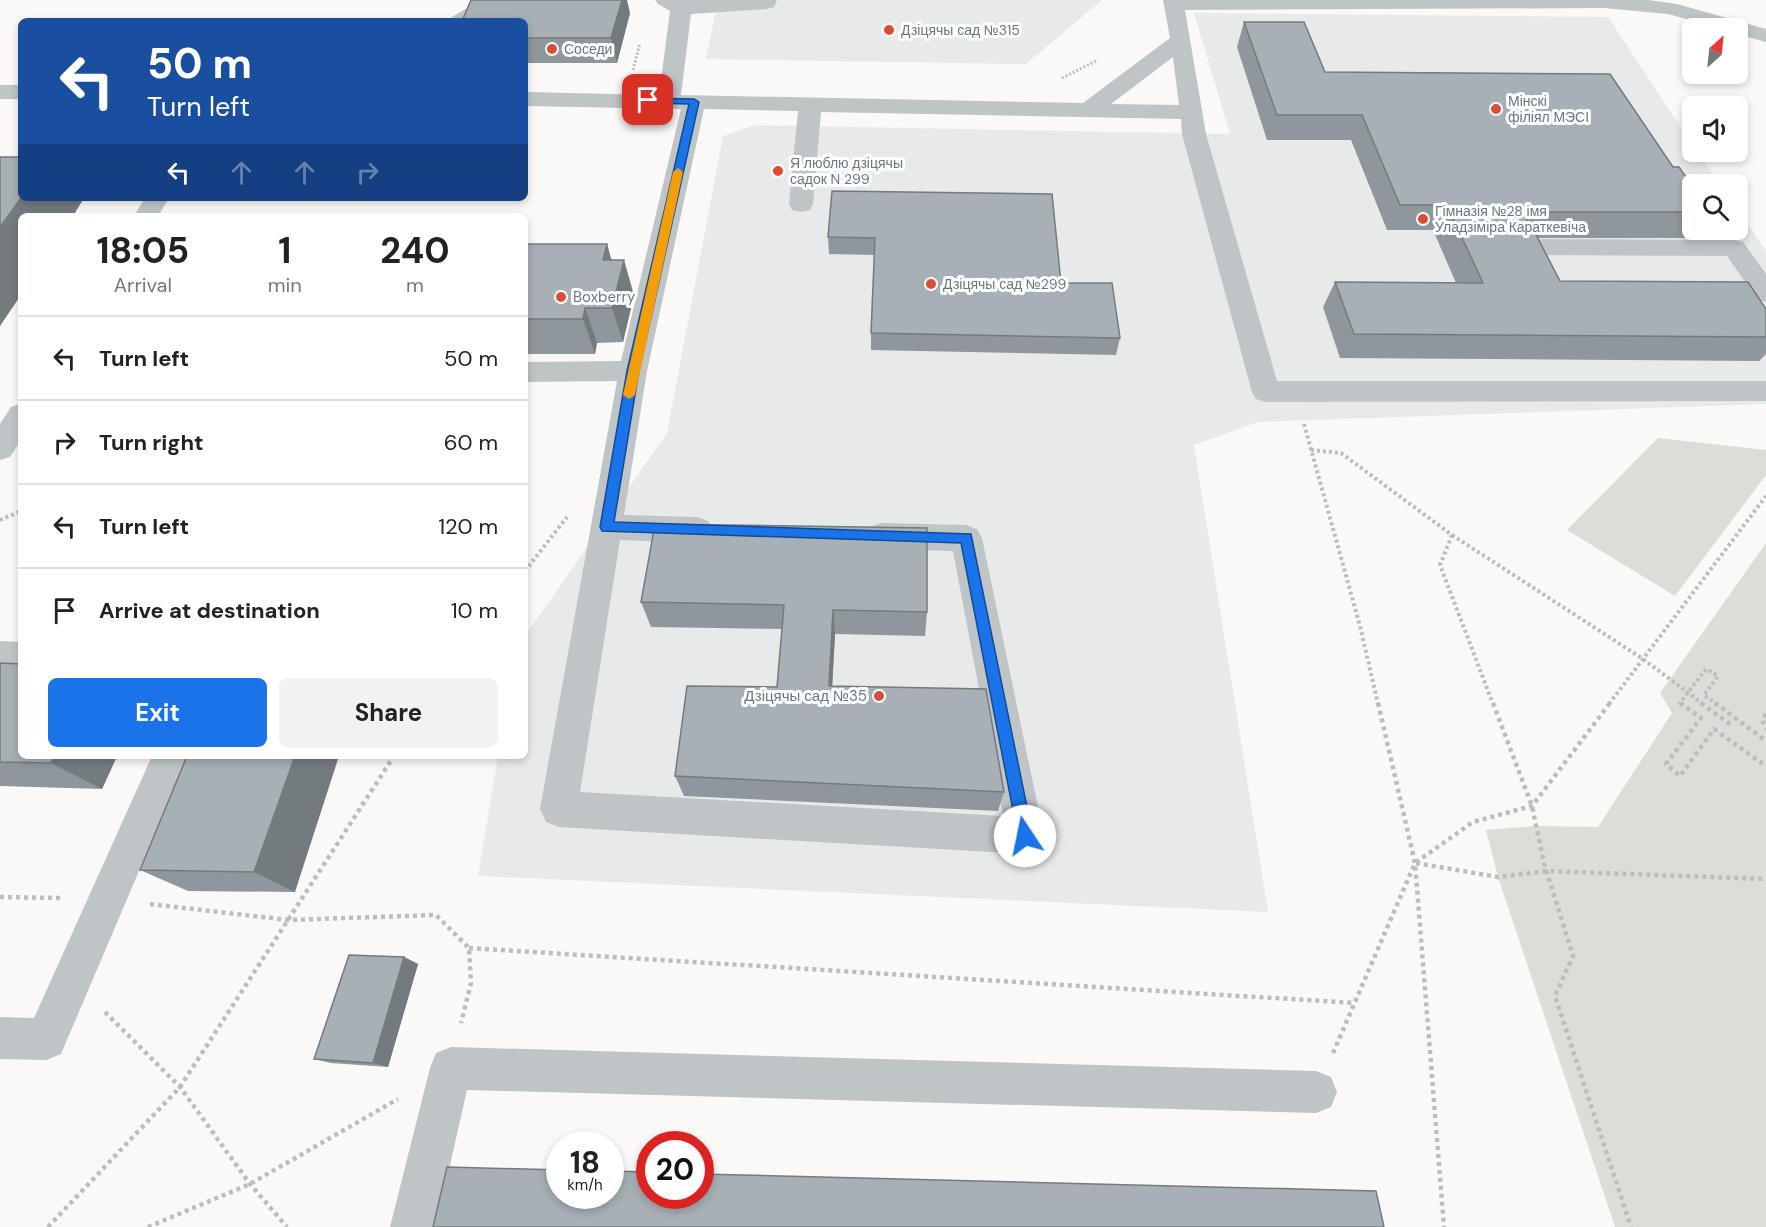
<!DOCTYPE html>
<meta charset="utf-8">
<style>
body{margin:0;font-family:"DM Sans",sans-serif;background:#f2f2f2;color:#222;height:100vh;display:flex;flex-direction:column;font-size:22px;white-space:nowrap}
*{box-sizing:border-box;margin:0}
p{font-size:20px;color:#767676}
.icon{flex:none;width:33px;height:33px;fill:none;stroke:currentColor;stroke-width:2;stroke-linecap:round;stroke-linejoin:round}
.map{position:relative;flex:1;overflow:hidden}
.drawer{position:absolute;left:18px;top:213px;width:510px;height:546px;display:flex;flex-direction:column;background:#fff;border-radius:9px;box-shadow:0 3px 9px #0003}
.drawer>*{flex:none}
.hud{position:absolute;left:18px;top:18px;width:510px;height:183px;border-radius:9px;box-shadow:0 3px 9px #0003;background:#1a4fa0;color:#fff;overflow:hidden}
.needle{width:39px;rotate:27deg}
.tools{position:absolute;left:1682px;top:18px;display:grid;gap:12px}
.tools a{display:grid;place-items:center;width:66px;height:66px;border-radius:9px;background:#fff;box-shadow:0 3px 9px #0003;font-size:30px}
.speed{position:absolute;left:546px;top:1131px;display:flex;gap:12px;font-size:30px;font-weight:700;text-align:center}
.speed>*{display:grid;place-content:center;width:78px;height:78px;border-radius:50%;background:#fff;box-shadow:0 3px 9px #0003;line-height:1}
.speed small{font-size:15px;font-weight:400}
.speed .limit{border:9px solid #d22;background:#fff;color:#111}
.pin{position:absolute;display:grid;place-items:center;width:51px;height:51px;color:#fff;margin:-26px;border-radius:12px;box-shadow:0 3px 9px #0006}
.me{position:absolute;width:66px;margin:-33px;rotate:349deg;stroke-linejoin:round;filter:drop-shadow(0 0 4px #0008)}
.turn{display:flex;align-items:center;gap:21px;height:126px;padding:0 30px;font-size:27px}
.turn .icon{width:78px;height:78px;stroke-width:2.5}
.turn b{display:block;font-size:42px;line-height:51px}
.lanes{display:flex;align-items:center;height:57px;padding:0 30px;background:#0003;justify-content:center;gap:30px;direction:ltr}
.lanes .off{opacity:.35}
.eta{display:flex;justify-content:space-evenly;align-items:center;height:102px;text-align:center}
.eta b{font-size:36px;font-weight:700;line-height:42px}
.cta{display:flex;gap:12px;margin-top:auto;padding:12px 30px}
.cta a{flex:1;height:69px;border-radius:9px;background:#1a73e8;color:#fff;font-size:24px;font-weight:700;line-height:69px;text-align:center}
.cta a+a{background:#f2f2f2;color:#222}
ul{padding:0;list-style:none}
li{display:flex;align-items:center;gap:18px;height:84px;padding:0 30px;border-top:2px solid #e0e0e0}
li div{flex:1}
li b{display:block;font-size:22px}
li em{font-style:normal}
.map>svg:first-child{display:block}
.built{fill:#e8e9e9}
.green{fill:#daded7}
.lines{fill:none;stroke-linecap:round;stroke-linejoin:round}
.path-far2{stroke:#babec0;stroke-width:3;stroke-dasharray:2 2;stroke-linecap:butt}
.path-far1{stroke:#babec0;stroke-width:4;stroke-dasharray:3 3;stroke-linecap:butt}
.path{stroke:#babec0;stroke-width:4.5;stroke-dasharray:4 4;stroke-linecap:butt}
.minor{fill:#bfc4c7;fill-rule:evenodd}
.wall{fill:#8f979c}
.shaded-wall{fill:#747b7f}
.building{fill:#a6b0b5;stroke:#747b7f;stroke-width:1.5}
.route{fill:#1a73e8;stroke:#114b97;stroke-width:1.5}
.slow{fill:#f59e0b}
.poi-dot{fill:#da4e38;stroke:#fff;stroke-width:2}
.labels{text-anchor:middle;dominant-baseline:central;stroke-width:6;stroke-linejoin:round;paint-order:stroke}
.far-poi-label{font-size:14px;fill:#667881;stroke:#fff;text-anchor:start}
.poi-label{font-size:15px;fill:#667881;stroke:#fff;text-anchor:start}
</style>
<div class="map">
<svg width="1766" height="1227" viewBox="0 0 1766 1227">
<rect width="100%" height="100%" fill="#faf9f8"/>
<g class="built">
<path d="M 718,0 L 1102,0 L 1026,64 L 706,59 Z"/>
<path d="M 1194,13 L 1608,17 L 1692,144 L 1692,152 L 1697,152 L 1720,184 L 1692,184 L 1692,230 L 1737,230 L 1737,209 L 1766,251 L 1766,404 L 1258,422 L 1194,445 L 1268,912 L 478,876 L 498,756 L 525,756 L 525,636 L 667,433 L 723,136 L 755,125 L 1230,134 Z"/>
</g>
<g class="green">
<path d="M 1658,438 L 1766,450 L 1766,475 L 1675,596 L 1567,530 Z"/>
<path d="M 1766,543 L 1766,1227 L 1615,1227 L 1498,877 L 1486,830 L 1535,826 L 1598,827 L 1672,713 L 1660,693 Z"/>
</g>
<g class="lines">
<g class="path-far2">
<path d="M 633,70 L 640,43"/>
<path d="M 1062,78 L 1098,60"/>
</g>
<g class="path-far1">
<path d="M 1304,424 L 1360,626 L 1378,704"/>
<path d="M 1311,450 L 1341,453 L 1452,535 L 1440,565 L 1493,704"/>
<path d="M 0,520 L 21,511"/>
<path d="M 1452,535 L 1643,659 L 1703,704"/>
<path d="M 525,571 L 567,517"/>
<path d="M 1609,704 L 1766,496"/>
<path d="M 1682,704 L 1680,703 L 1706,669 L 1718,676 L 1704,695 L 1717,704"/>
</g>
<g class="path">
<path d="M 1378,703 L 1415,863 L 1444,1227"/>
<path d="M 1493,703 L 1532,806 L 1544,863 L 1573,956 L 1555,996 L 1631,1227"/>
<path d="M 1680,703 L 1701,718 L 1666,764 L 1680,776 L 1714,729 L 1766,766"/>
<path d="M 1701,703 L 1731,725"/>
<path d="M 1715,703 L 1766,741"/>
<path d="M 1766,714 L 1762,720 L 1766,729"/>
<path d="M 1416,863 L 1498,877 L 1546,871 L 1766,879"/>
<path d="M 0,897 L 62,898"/>
<path d="M 150,904 L 288,920 L 436,915 L 469,948 L 471,983 L 461,1023"/>
<path d="M 469,948 L 1354,1003"/>
<path d="M 105,1012 L 180,1087 L 250,1184 L 287,1227"/>
<path d="M 1333,1053 L 1415,863 L 1473,822 L 1532,806 L 1610,703"/>
<path d="M 48,1227 L 180,1087 L 394,756"/>
<path d="M 148,1227 L 250,1184 L 398,1099"/>
</g>
<g class="minor">
<path d="M 481,0 L 503,0 C 489,21 472,21 449,21 L 452,17 Z"/>
<path d="M 655,0 L 777,0 L 774,7 L 767,9 L 691,14 L 681,95 L 1083,103 L 1170,38 L 1163,0 L 1649,0 L 1677,4 L 1766,29 L 1766,42 L 1737,34 L 1737,28 L 1718,28 L 1668,14 L 1604,8 L 1185,10 L 1206,134 L 1277,381 L 1766,381 L 1766,401 L 1266,402 L 1256,399 L 1252,392 L 1182,134 L 1181,119 L 821,112 L 813,204 L 810,210 L 801,212 L 792,210 L 789,204 L 798,111 L 704,109 L 647,371 L 624,515 L 697,517 L 708,521 L 713,530 L 708,539 L 697,543 L 620,540 L 580,792 L 1003,816 L 953,551 L 881,549 L 870,545 L 865,536 L 870,527 L 881,523 L 966,525 L 977,529 L 982,538 L 1044,836 L 1038,849 L 1025,854 L 559,827 L 546,822 L 540,809 L 617,381 L 525,382 L 525,362 L 621,361 L 681,109 L 525,106 L 525,92 L 659,95 L 670,11 L 658,4 ZM 1173,57 L 1179,105 L 1111,104 Z"/>
<rect x="0" y="85" width="21" height="14"/>
<path d="M 145,198 L 169,198 L 158,216 L 134,216 Z"/>
<path d="M 1524,239 L 1734,240 L 1743,242 L 1766,274 L 1766,302 L 1757,299 L 1727,256 L 1524,255 L 1515,253 L 1511,247 L 1515,241 Z"/>
<path d="M 21,404 L 21,440 L 10,457 L 0,460 L 0,424 L 11,407 Z"/>
<path d="M 0,641 L 21,642 L 21,672 L 0,671 Z"/>
<path d="M 152,756 L 188,756 L 61,1054 L 46,1060 L 0,1059 L 0,1017 L 34,1018 Z"/>
<path d="M 451,1047 L 1316,1071 L 1331,1077 L 1337,1092 L 1331,1107 L 1316,1113 L 467,1090 L 436,1227 L 390,1227 L 430,1068 L 436,1053 Z"/>
</g>
</g>
<g class="wall">
<path d="M 630,13 L 617,63 L 525,63 L 525,21 Z"/>
<path d="M 1244,22 L 1325,72 L 1673,167 L 1692,186 L 1692,230 L 1696,230 L 1689,238 L 1537,238 L 1560,281 L 1766,309 L 1766,354 L 1759,361 L 1340,358 L 1323,307 L 1335,282 L 1456,283 L 1433,230 L 1387,230 L 1351,140 L 1267,140 L 1237,47 Z"/>
<path d="M 832,191 L 1061,283 L 1120,338 L 1116,355 L 871,350 L 871,333 L 875,255 L 829,254 L 828,237 Z"/>
<path d="M 525,244 L 607,244 L 611,260 L 634,295 L 623,342 L 597,343 L 595,354 L 525,354 Z"/>
<path d="M 655,524 L 927,612 L 925,636 L 835,634 L 832,686 L 1004,792 L 998,811 L 684,796 L 675,776 L 777,687 L 782,629 L 651,627 L 641,602 Z"/>
<path d="M 0,663 L 21,756 L 117,756 L 102,789 L 0,786 Z"/>
<path d="M 187,756 L 295,892 L 188,891 L 140,870 Z"/>
<path d="M 404,957 L 418,964 L 388,1067 L 331,1063 L 314,1059 Z"/>
</g>
<g class="shaded-wall">
<path d="M 622,0 L 627,0 L 630,13 L 617,63 L 611,38 Z"/>
<path d="M 21,198 L 84,198 L 73,216 L 21,216 L 21,295 L 0,326 L 0,227 Z"/>
<path d="M 607,244 L 617,280 L 603,260 Z"/>
<path d="M 624,260 L 634,295 L 623,342 L 612,308 Z"/>
<path d="M 585,308 L 597,343 L 595,354 L 583,319 Z"/>
<path d="M 833,610 L 835,634 L 831,709 L 829,686 Z"/>
<path d="M 55,756 L 117,756 L 102,789 L 51,763 Z"/>
<path d="M 295,756 L 339,756 L 295,892 L 254,872 Z"/>
<path d="M 404,957 L 418,964 L 388,1067 L 373,1063 Z"/>
</g>
<g class="building">
<path d="M 471,0 L 622,0 L 611,38 L 525,38 L 525,21 L 462,21 Z"/>
<path d="M 1244,22 L 1304,22 L 1325,72 L 1610,74 L 1673,167 L 1679,167 L 1692,186 L 1692,212 L 1524,212 L 1527,218 L 1526,223 L 1534,231 L 1560,281 L 1748,282 L 1766,309 L 1766,337 L 1354,334 L 1335,282 L 1483,283 L 1447,205 L 1400,205 L 1362,115 L 1277,115 Z"/>
<path d="M 0,157 L 21,157 L 21,198 L 0,227 Z"/>
<path d="M 832,191 L 1052,194 L 1061,283 L 1112,283 L 1120,338 L 871,333 L 875,238 L 828,237 Z"/>
<path d="M 525,244 L 607,244 L 603,260 L 624,260 L 612,308 L 585,308 L 583,319 L 525,319 Z"/>
<path d="M 655,524 L 927,528 L 927,612 L 833,610 L 829,686 L 986,689 L 1004,792 L 675,776 L 687,686 L 777,687 L 784,605 L 641,602 Z"/>
<path d="M 0,663 L 21,664 L 21,756 L 55,756 L 51,763 L 0,762 Z"/>
<path d="M 187,756 L 295,756 L 254,872 L 140,870 Z"/>
<path d="M 349,955 L 404,957 L 373,1063 L 314,1059 Z"/>
<path d="M 447,1167 L 560,1170 L 560,1196 L 610,1196 L 610,1171 L 650,1172 L 650,1196 L 700,1196 L 700,1174 L 1376,1191 L 1384,1227 L 433,1227 Z"/>
</g>
<path class="route" d="M 644,98 L 694,99 L 699,102 L 639,371 L 614,522 L 971,534 L 1033,836 L 1031,841 L 1025,843 L 1020,841 L 1018,836 L 961,543 L 602,531 L 600,527 L 627,371 L 689,104 L 648,103 L 644,102 Z"/>
<path class="slow" d="M 678,168 L 683,172 L 635,395 L 629,399 L 623,395 L 673,172 Z"/>
<g class="poi-dot">
<circle cx="889" cy="30" r="6"/>
<circle cx="552" cy="49" r="6"/>
<circle cx="1496" cy="109" r="6"/>
<circle cx="778" cy="171" r="6"/>
<circle cx="1423" cy="219" r="6"/>
<circle cx="931" cy="284" r="6"/>
<circle cx="561" cy="297" r="6"/>
<circle cx="879" cy="696" r="6"/>
</g>
<g class="labels">
<g class="far-poi-label">
<text x="901" y="30">Дзіцячы сад №315</text>
<text x="564" y="49">Соседи</text>
<text x="1508" y="101">Мінскі<tspan x="1508" dy="16">філіял МЭСІ</tspan></text>
<text x="790" y="163">Я люблю дзіцячы<tspan x="790" dy="16">садок N 299</tspan></text>
<text x="1435" y="211">Гімназія №28 імя<tspan x="1435" dy="16">Уладзіміра Караткевіча</tspan></text>
<text x="943" y="284">Дзіцячы сад №299</text>
</g>
<g class="poi-label">
<text x="573" y="297">Boxberry</text>
<text x="867" y="696" text-anchor="end">Дзіцячы сад №35</text>
</g>
</g>
</svg>
<div class="tools">
<a><svg class="needle" viewBox="-14 -14 28 28"><path d="M0-13l5 13h-10z" fill="#e53935"/><path d="M0 13l5-13h-10z" fill="#767676"/></svg></a>
<a><svg class="icon" aria-label="sound" viewBox="0 0 24 24"><path d="M4 9h4l5-4v14l-5-4H4zM17 9q2 3 0 6"/></svg></a>
<a><svg class="icon" aria-label="search" viewBox="0 0 24 24"><circle cx="10" cy="10" r="6"/><path d="M15 15l6 6"/></svg></a>
</div>
<div class="speed"><div>18<small>km/h</small></div><div class="limit">20</div></div>
<div class="pin" style="left:648px;top:100px;background:#d93025"><svg class="icon" aria-label="arrive" viewBox="0 0 24 24"><path d="M6 21V4h12l-3 4 3 4H6"/></svg></div>
<svg class="me" style="left:1025px;top:836px" viewBox="-20 -20 40 40"><circle r="19" fill="#fff"/><path d="M0-13L10 11 0 6-10 11z" fill="#1a73e8"/></svg>
<div class="hud">
<div class="turn"><svg class="icon" aria-label="left" viewBox="0 0 24 24"><path d="M17 20v-9H6M10 6l-5 5 5 5"/></svg><div><b>50 m</b>Turn left</div></div>
<div class="lanes"><svg class="icon" aria-label="left" viewBox="0 0 24 24"><path d="M17 20v-9H6M10 6l-5 5 5 5"/></svg><svg class="icon off" aria-label="ahead" viewBox="0 0 24 24"><path d="M12 20V5M6 11l6-6 6 6"/></svg><svg class="icon off" aria-label="ahead" viewBox="0 0 24 24"><path d="M12 20V5M6 11l6-6 6 6"/></svg><svg class="icon off" aria-label="right" viewBox="0 0 24 24"><path d="M7 20v-9h11M14 6l5 5-5 5"/></svg></div>
</div>
<section class="drawer">
<div class="eta">
<div><b>18:05</b><p>Arrival</p></div>
<div><b>1</b><p>min</p></div>
<div><b>240</b><p>m</p></div>
</div>
<ul>
<li><svg class="icon" aria-label="left" viewBox="0 0 24 24"><path d="M17 20v-9H6M10 6l-5 5 5 5"/></svg><div><b>Turn left</b></div><em>50 m</em></li>
<li><svg class="icon" aria-label="right" viewBox="0 0 24 24"><path d="M7 20v-9h11M14 6l5 5-5 5"/></svg><div><b>Turn right</b></div><em>60 m</em></li>
<li><svg class="icon" aria-label="left" viewBox="0 0 24 24"><path d="M17 20v-9H6M10 6l-5 5 5 5"/></svg><div><b>Turn left</b></div><em>120 m</em></li>
<li><svg class="icon" aria-label="arrive" viewBox="0 0 24 24"><path d="M6 21V4h12l-3 4 3 4H6"/></svg><div><b>Arrive at destination</b></div><em>10 m</em></li>
</ul>
<div class="cta"><a>Exit</a><a>Share</a></div>
</section>
</div>
